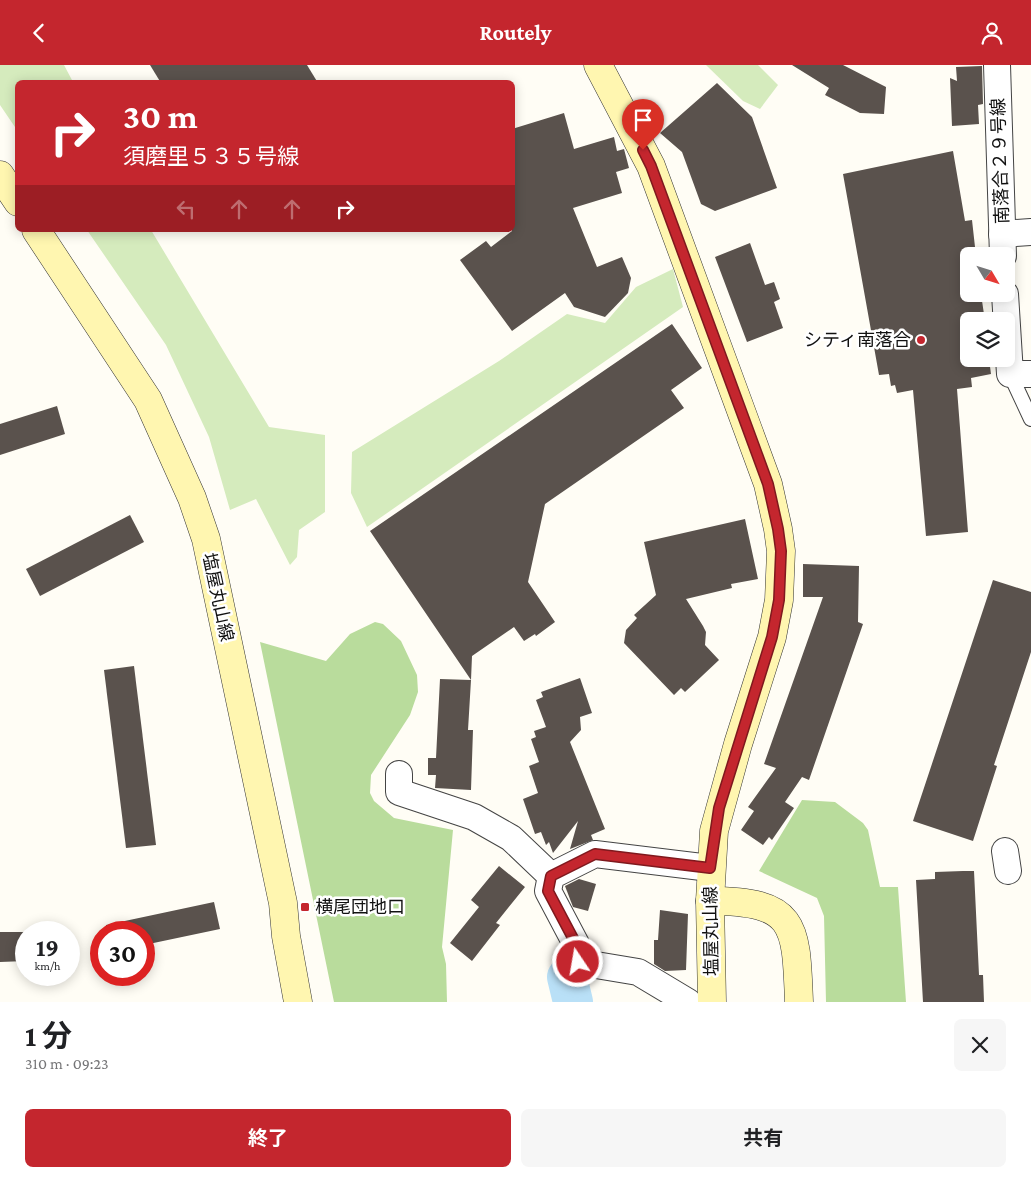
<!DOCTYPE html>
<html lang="ja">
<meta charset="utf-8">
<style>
body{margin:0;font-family:"Crimson Pro","Noto Sans JP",serif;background:#f6f6f6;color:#202124;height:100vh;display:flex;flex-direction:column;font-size:19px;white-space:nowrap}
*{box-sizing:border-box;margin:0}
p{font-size:16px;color:#757577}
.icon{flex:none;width:28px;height:28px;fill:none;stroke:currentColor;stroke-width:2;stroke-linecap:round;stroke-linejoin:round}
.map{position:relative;height:937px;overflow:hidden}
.details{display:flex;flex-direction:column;background:#fff;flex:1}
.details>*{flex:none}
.hud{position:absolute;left:15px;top:15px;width:500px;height:152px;border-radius:8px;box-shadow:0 2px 12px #0003;background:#c4262e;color:#fff;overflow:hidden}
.needle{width:32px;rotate:128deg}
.controls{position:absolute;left:960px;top:182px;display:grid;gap:10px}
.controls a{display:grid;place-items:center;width:55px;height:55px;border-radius:8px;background:#fff;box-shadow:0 2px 12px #0003;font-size:25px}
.speed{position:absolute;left:15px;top:856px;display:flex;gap:10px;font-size:25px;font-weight:700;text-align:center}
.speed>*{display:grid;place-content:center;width:65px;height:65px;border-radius:50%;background:#fff;box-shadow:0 2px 12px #0003;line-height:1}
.speed small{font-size:12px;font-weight:400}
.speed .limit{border:8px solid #d22;background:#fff;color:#111}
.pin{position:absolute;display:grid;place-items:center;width:42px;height:42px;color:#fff;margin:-51px -21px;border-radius:50% 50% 50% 0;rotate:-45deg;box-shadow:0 0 5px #0007}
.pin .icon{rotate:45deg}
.me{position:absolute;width:55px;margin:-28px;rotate:348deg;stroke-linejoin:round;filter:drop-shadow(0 0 4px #0008)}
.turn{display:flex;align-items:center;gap:18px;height:105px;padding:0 25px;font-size:22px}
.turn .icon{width:65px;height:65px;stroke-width:2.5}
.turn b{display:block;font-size:35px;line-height:42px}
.lanes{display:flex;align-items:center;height:48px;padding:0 25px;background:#0003;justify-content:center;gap:25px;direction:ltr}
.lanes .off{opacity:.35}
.round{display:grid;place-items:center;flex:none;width:52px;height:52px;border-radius:8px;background:#f6f6f6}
.head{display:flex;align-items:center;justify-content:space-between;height:85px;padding:0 25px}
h1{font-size:30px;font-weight:700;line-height:38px}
.button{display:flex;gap:10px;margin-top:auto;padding:10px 25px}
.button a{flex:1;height:58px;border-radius:8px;background:#c4262e;color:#fff;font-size:20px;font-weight:700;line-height:58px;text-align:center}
.button a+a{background:#f6f6f6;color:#202124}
header{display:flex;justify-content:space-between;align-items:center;height:65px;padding:0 25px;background:#c4262e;color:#fff;font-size:22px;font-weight:700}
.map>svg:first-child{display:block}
.green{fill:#d5ebbd}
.forest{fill:#b9dc9c}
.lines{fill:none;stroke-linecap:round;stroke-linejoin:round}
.river{stroke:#b9e0f7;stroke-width:40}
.building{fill:#5a524d}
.lane-casing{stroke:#444;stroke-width:16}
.street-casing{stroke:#444;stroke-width:28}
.secondary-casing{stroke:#333;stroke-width:29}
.lane{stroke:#fff;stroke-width:14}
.street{stroke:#fff;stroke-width:26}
.secondary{stroke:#fff6b0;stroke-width:28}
.route-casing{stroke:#7f191e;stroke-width:12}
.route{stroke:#c4262e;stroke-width:9}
.poi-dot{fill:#c4262e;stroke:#fff;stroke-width:2}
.labels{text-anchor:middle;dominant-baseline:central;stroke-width:5;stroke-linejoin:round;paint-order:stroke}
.street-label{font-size:18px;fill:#111;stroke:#fff}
.poi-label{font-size:18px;fill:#111;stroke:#fff;text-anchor:end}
</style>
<header><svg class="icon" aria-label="back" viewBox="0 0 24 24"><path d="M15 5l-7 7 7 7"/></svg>Routely<svg class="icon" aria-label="person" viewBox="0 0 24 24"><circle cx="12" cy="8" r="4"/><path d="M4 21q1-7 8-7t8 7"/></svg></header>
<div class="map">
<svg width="1031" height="937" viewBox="0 0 1031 937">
<rect width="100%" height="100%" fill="#fffdf5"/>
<g class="green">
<path d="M 0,0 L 64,0 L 73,17 L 18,18 L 17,65 L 0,40 Z"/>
<path d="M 706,0 L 758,0 L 778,20 L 760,44 L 743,36 Z"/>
<path d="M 87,165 L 151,165 L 269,362 L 325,370 L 325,447 L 299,465 L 297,492 L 290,500 L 256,434 L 230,445 L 209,372 L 166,280 Z"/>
<path d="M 673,204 L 683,242 L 367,462 L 351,428 L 352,387 L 499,296 L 567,249 L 605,258 L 636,222 Z"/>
</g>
<g class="forest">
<path d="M 375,557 L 383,559 L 401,576 L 417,610 L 418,627 L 410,650 L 371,710 L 370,728 L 374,736 L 394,753 L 453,765 L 442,882 L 446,899 L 447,937 L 334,937 L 260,577 L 326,596 L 350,569 Z"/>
<path d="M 802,735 L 835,737 L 863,758 L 868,765 L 880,822 L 898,822 L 906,937 L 826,937 L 824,851 L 817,833 L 759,806 Z"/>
</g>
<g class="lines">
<path class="river" d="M 567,912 L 573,937"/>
</g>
<g class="building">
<path d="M 150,0 L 307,0 L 318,18 L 161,18 Z"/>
<path d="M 792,0 L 843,0 L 886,22 L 884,49 L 860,48 L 825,30 L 829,23 Z"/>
<path d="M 982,1 L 983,39 L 978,40 L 979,59 L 952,61 L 950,13 L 957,16 L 956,2 Z"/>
<path d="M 717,18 L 752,52 L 777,123 L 715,146 L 701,139 L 682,87 L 660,68 Z"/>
<path d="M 564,48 L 574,84 L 614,72 L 617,86 L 624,84 L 629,103 L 616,107 L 622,128 L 573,143 L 597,202 L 622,192 L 631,213 L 628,228 L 605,252 L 574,242 L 565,228 L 512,266 L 460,195 L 486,176 L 491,182 L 512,166 L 512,64 Z"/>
<path d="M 953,86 L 965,156 L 972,155 L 976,191 L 969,191 L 969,229 L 981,229 L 985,256 L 969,256 L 969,294 L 989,294 L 991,309 L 971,313 L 972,322 L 957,324 L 968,467 L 926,471 L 913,325 L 897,328 L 895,320 L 891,321 L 889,309 L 879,310 L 843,109 Z"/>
<path d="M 750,178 L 765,220 L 774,217 L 780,234 L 774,237 L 783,263 L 747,277 L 715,192 Z"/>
<path d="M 672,259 L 702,303 L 671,325 L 684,343 L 545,439 L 528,517 L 555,557 L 536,571 L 535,569 L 524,576 L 514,562 L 472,591 L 471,615 L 370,466 Z"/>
<path d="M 57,341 L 65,369 L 0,390 L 0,359 Z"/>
<path d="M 130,450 L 144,477 L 40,531 L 26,504 Z"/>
<path d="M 745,454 L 758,514 L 731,519 L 732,523 L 686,534 L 703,561 L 706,567 L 705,580 L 719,595 L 685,627 L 681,623 L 674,630 L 624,578 L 626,565 L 637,553 L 634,550 L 656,530 L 644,477 Z"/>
<path d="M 803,499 L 859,501 L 858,557 L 863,559 L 809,715 L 802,712 L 785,737 L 794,743 L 772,775 L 769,772 L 763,780 L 741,765 L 754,746 L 748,742 L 776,703 L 764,699 L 823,532 L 803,532 Z"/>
<path d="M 993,515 L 1031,527 L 1031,587 L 994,700 L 997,701 L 973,776 L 913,756 Z"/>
<path d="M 134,601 L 156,780 L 126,783 L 104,605 Z"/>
<path d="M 580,613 L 592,648 L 580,652 L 581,665 L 570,677 L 605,764 L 591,770 L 593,775 L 570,784 L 578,756 L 553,788 L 549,777 L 546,780 L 541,767 L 535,769 L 523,734 L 538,728 L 529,701 L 539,697 L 531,674 L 536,672 L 534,666 L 546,662 L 536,635 L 543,632 L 541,627 Z"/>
<path d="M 440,614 L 471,615 L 468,665 L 473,665 L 471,725 L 435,723 L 436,710 L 428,710 L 428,693 L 436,693 Z"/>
<path d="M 499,801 L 525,822 L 496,858 L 500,860 L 472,896 L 450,878 L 479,842 L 471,835 Z"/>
<path d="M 963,806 L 974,806 L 979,910 L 983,910 L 984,937 L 923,937 L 916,815 L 935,814 L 935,807 Z"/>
<path d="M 579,814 L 596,819 L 588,846 L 573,842 L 565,821 Z"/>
<path d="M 214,837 L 220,864 L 144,880 L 144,868 L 106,868 L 106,860 Z"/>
<path d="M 660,845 L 688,849 L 686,905 L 665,906 L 654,899 L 654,875 L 658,875 Z"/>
<path d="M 0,867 L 26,867 L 26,896 L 0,897 Z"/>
</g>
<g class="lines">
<defs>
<path id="lane" d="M 1010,309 L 1031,354"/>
<g id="street">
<path d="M 997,0 L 1003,191"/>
<path d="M 1002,169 L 1031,167"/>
<path d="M 1005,229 L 1010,309 L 1031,309"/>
<path d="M 399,709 L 399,727 L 474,752 L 511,773 L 551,811"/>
<path d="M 1005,786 L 1008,806"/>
<path d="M 688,937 L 638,907 L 578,897 L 576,879 L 548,826 L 551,811 L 595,789 L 710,803"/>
</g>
<g id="secondary">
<path d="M 598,0 L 651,101 L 768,419 L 778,464 L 781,486 L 779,535 L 772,572 L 738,679 L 714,766 L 710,836 L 712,937"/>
<path d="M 0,110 L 18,137"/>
<path d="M 36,165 L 148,335 L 192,433 L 206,474 L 283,838 L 286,871 L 298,937"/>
<path d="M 710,836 C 797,836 796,860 799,937"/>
</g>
</defs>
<use href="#lane" class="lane-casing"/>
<use href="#street" class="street-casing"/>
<use href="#secondary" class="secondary-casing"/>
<use href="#lane" class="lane"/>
<use href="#street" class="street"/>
<use href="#secondary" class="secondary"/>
</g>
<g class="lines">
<defs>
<path id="route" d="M 578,897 L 576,879 L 548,826 L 551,811 L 595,789 L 710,803 L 719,743 L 772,572 L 779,535 L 781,486 L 778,464 L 768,419 L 651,101 L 643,85"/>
</defs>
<use href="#route" class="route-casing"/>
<use href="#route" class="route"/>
</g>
<g class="poi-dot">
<circle cx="921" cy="275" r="5"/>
<rect x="300" y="837" width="10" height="10" rx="2.5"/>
</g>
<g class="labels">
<g class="street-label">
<text transform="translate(1000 96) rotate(-92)">南落合２９号線</text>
<text transform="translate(218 532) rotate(78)">塩屋丸山線</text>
<text transform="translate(711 866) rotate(-91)">塩屋丸山線</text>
</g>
<g class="poi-label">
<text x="911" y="275">シティ南落合</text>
<text x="315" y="842" text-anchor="start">横尾団地口</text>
</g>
</g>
</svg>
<div class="controls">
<a><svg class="needle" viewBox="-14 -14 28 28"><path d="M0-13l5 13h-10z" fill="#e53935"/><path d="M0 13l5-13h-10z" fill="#757577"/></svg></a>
<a><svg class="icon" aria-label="layers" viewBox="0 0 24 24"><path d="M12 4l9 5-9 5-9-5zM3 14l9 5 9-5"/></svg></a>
</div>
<div class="speed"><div>19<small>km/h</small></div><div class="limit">30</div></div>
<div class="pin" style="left:643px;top:85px;background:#d93025"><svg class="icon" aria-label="arrive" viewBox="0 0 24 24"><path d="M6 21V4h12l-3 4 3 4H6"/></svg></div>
<svg class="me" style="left:578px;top:897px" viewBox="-20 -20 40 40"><circle r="17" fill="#c4262e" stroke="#fff" stroke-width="3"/><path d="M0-11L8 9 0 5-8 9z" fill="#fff"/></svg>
<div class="hud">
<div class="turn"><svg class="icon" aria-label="right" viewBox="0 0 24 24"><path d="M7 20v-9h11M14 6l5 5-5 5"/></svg><div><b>30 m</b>須磨里５３５号線</div></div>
<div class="lanes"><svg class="icon off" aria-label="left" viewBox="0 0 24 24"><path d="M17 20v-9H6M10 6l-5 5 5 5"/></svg><svg class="icon off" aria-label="ahead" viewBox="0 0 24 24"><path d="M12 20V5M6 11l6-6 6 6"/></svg><svg class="icon off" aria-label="ahead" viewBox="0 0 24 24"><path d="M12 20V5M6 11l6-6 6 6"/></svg><svg class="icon" aria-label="right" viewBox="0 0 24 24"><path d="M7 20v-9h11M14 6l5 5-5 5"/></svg></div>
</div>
</div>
<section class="details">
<div class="head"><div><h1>1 分</h1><p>310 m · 09:23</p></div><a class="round"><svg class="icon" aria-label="close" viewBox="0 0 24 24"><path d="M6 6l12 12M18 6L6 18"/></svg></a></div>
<div class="button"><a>終了</a><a>共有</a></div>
</section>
